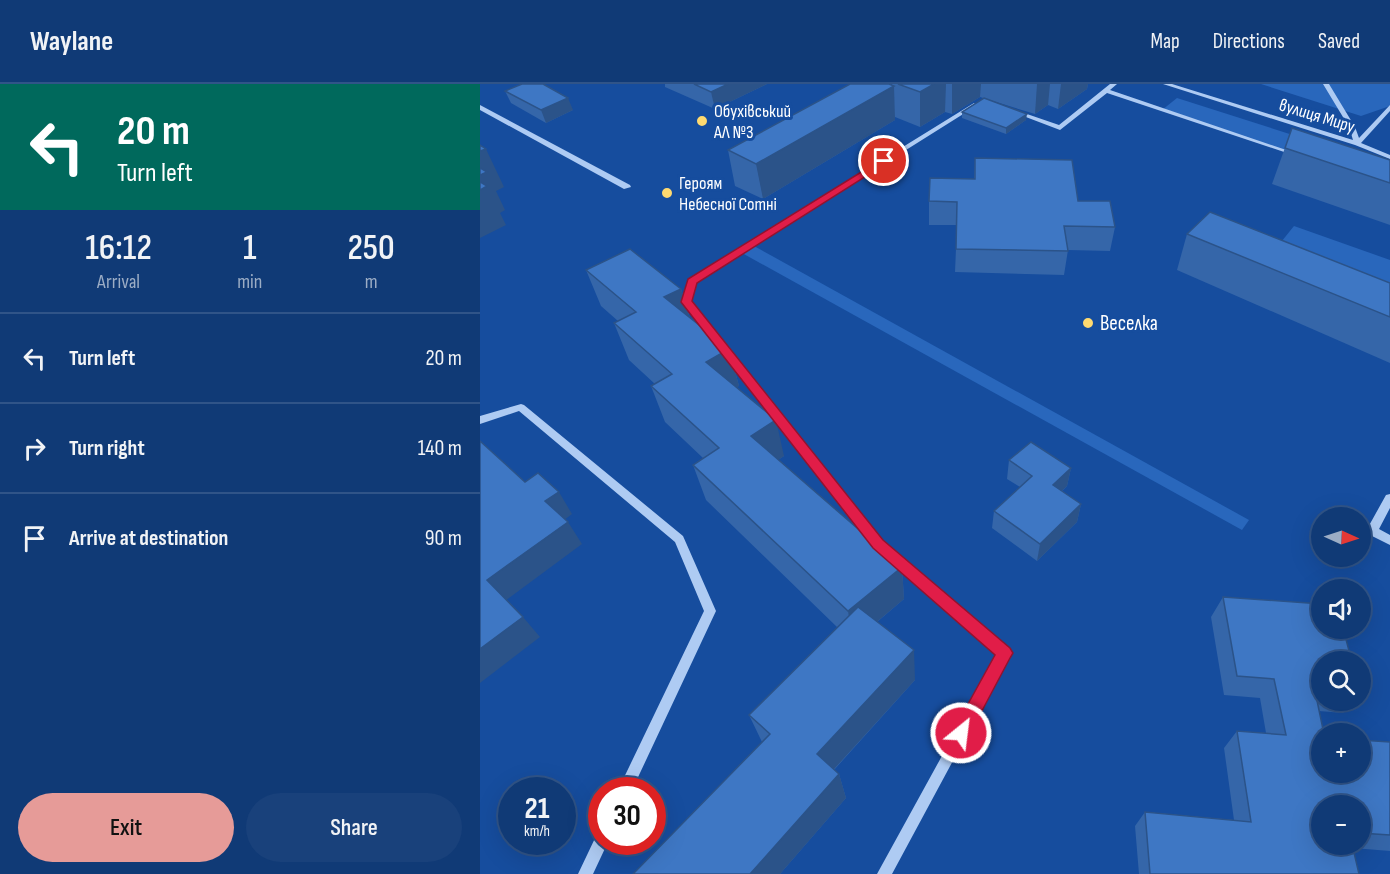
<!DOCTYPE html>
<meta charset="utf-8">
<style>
body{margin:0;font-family:"Sofia Sans Condensed",sans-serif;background:#19417b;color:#f1f3f6;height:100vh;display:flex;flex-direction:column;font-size:22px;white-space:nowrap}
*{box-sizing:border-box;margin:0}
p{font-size:20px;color:#9cadc5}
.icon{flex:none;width:33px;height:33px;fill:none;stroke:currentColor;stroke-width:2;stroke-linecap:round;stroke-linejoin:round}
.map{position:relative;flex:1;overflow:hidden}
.sheet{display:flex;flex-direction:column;background:#103a76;width:480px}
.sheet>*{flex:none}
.top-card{background:#00695c;color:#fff;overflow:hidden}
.needle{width:39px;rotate:93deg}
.buttons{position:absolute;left:831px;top:423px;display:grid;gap:12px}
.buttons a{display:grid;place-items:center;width:60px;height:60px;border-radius:50%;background:#103a76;box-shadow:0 6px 24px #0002,0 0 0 2px #305488;font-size:30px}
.speed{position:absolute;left:18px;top:693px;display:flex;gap:12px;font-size:30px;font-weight:700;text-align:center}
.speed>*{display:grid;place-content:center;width:78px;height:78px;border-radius:50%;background:#103a76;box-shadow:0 6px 24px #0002,0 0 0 2px #305488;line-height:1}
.speed small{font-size:15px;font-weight:400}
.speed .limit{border:9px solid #d22;background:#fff;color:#111}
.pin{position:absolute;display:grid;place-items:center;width:51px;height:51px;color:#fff;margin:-26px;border:3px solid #fff;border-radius:50%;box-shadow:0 2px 6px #0007}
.me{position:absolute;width:66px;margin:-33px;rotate:29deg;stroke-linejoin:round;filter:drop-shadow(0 0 4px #0008)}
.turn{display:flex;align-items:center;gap:21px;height:126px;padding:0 18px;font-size:27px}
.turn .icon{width:78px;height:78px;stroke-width:2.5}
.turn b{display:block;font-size:42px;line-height:51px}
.eta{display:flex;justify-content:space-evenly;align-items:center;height:102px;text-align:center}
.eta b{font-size:36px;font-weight:600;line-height:42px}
.primary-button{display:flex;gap:12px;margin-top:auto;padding:12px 18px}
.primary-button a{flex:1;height:69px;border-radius:36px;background:#e69b98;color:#111;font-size:24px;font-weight:600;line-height:69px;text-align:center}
.primary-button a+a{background:#19417b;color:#f1f3f6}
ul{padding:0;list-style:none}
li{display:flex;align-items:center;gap:18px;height:90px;padding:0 18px;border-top:2px solid #305488}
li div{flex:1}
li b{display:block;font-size:22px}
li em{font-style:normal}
header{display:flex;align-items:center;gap:36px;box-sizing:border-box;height:84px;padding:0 30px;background:#103a76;border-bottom:2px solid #305488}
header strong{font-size:28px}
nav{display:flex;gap:33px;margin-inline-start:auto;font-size:21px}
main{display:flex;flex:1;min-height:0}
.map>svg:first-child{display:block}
.green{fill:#2967bc}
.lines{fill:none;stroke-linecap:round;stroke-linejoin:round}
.minor{fill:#aecbf3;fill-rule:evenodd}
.wall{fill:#3566a9;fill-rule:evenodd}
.shaded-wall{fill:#2b5389}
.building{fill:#3e77c4;stroke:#2b5389;stroke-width:1.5}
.route{fill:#e11d48;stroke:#92132f;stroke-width:1.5}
.poi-dot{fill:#ffda70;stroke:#164d9e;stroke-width:2}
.labels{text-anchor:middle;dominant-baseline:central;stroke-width:6;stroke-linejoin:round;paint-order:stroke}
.far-poi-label{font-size:18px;fill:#fff;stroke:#164d9e;text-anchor:start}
.far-street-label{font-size:18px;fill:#fff;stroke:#164d9e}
.poi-label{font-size:21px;fill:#fff;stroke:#164d9e;text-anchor:start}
</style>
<header>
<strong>Waylane</strong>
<nav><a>Map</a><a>Directions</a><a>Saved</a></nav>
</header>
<main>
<section class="sheet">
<div class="top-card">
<div class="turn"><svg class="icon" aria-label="left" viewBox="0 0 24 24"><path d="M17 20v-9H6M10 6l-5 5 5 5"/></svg><div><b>20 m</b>Turn left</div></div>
</div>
<div class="eta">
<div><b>16:12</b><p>Arrival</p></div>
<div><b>1</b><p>min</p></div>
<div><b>250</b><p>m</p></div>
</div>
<ul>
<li><svg class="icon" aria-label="left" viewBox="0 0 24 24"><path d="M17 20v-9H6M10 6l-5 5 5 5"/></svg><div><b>Turn left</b></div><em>20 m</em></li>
<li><svg class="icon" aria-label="right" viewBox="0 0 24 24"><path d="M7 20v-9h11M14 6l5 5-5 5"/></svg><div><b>Turn right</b></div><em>140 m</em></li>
<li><svg class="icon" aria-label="arrive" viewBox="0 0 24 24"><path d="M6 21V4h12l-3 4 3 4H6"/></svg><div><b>Arrive at destination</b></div><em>90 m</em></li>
</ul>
<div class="primary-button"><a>Exit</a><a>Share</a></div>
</section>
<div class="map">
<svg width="910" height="790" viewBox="0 0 910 790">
<rect width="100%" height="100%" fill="#164d9e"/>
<g class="green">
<path d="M 781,0 L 910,0 L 910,22 L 881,32 Z"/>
<path d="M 697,14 L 844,61 L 831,75 L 682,26 Z"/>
<path d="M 814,142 L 910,176 L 910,218 L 793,168 Z"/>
<path d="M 274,162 L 769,436 L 762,446 L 262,169 Z"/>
</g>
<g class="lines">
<g class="minor">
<path d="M 630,0 L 637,0 L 630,6 L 821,71 L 816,72 L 627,9 L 580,46 L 530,27 L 535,26 L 579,41 Z"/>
<path d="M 683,0 L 692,0 L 873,56 L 869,43 L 843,0 L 849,0 L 875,43 L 879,54 L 910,21 L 910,27 L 881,59 L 910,71 L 910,75 L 875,61 Z"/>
<path d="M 494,19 L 497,21 L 496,22 L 216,198 L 210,218 L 402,457 L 529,565 L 531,569 L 412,790 L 397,790 L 518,570 L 394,463 L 202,218 L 209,195 Z"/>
<path d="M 0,21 L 150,101 L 151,103 L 144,105 L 0,26 Z"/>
<path d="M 41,320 L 44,321 L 203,452 L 236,527 L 152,706 L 138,706 L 224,527 L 195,458 L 39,327 L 0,340 L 0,332 Z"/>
<path d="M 910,410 L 910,424 L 899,445 L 910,451 L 910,461 L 888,450 L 886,447 L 906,411 Z"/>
<path d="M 122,748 L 122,758 L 128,758 L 113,790 L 98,790 L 117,750 Z"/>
</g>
</g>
<g class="wall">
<path d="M 185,0 L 287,0 L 235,25 L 185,3 Z"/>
<path d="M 412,0 L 608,0 L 607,5 L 578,25 L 568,21 L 555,30 L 500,13 L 472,30 L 465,28 L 440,43 L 415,33 L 415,36 L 283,115 L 255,102 L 248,66 L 412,1 Z"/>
<path d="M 25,7 L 93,26 L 66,39 L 31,19 Z"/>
<path d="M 482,28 L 546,36 L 526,50 L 482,34 Z"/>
<path d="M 812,44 L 910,76 L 910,141 L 792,100 Z"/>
<path d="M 495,74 L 598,117 L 635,143 L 630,167 L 588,166 L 584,191 L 475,188 L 477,141 L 449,141 L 449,117 L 494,95 Z"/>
<path d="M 707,150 L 910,199 L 910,279 L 697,186 Z"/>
<path d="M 106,186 L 201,205 L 210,234 L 249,265 L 259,302 L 256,303 L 304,372 L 298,376 L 422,483 L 424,515 L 397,538 L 435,596 L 354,686 L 359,690 L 366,714 L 300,790 L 153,790 L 282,658 L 269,631 L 358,544 L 226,416 L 213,381 L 223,374 L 185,338 L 171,302 L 175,300 L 149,276 L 134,239 L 138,237 L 121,222 Z"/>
<path d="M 529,376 L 591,384 L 587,402 L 582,407 L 601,420 L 597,438 L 557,477 L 512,444 L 514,427 L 540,403 L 527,395 Z"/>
<path d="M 743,513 L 842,578 L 842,616 L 875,616 L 863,629 L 839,627 L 842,688 L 910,658 L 910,767 L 873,764 L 879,790 L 659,790 L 655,742 L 665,728 L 754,736 L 744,664 L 757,647 L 786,649 L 780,614 L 744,611 L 731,533 ZM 880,722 L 880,760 L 842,760 Z"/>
</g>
<g class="shaded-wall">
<path d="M 248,0 L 287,0 L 235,25 L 231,8 Z"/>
<path d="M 454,0 L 466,0 L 465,28 L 440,43 L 440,8 Z"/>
<path d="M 472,0 L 501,0 L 500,13 L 472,30 Z"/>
<path d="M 557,0 L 570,0 L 568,21 L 555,30 Z"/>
<path d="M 581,0 L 608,0 L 607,5 L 578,25 Z"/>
<path d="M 414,2 L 415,36 L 283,115 L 276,80 Z"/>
<path d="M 88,14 L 93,26 L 66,39 L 61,26 Z"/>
<path d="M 547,30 L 546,36 L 526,50 L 526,44 Z"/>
<path d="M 6,65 L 24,103 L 16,107 L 25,126 L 20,129 L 26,141 L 0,154 L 0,67 Z"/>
<path d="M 201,205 L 212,241 L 184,213 Z"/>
<path d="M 249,265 L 259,302 L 237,315 L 226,278 Z"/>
<path d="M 296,336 L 304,372 L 281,388 L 271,352 Z"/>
<path d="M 591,384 L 587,402 L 569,419 L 573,401 Z"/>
<path d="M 79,408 L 92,430 L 79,440 L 65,417 Z"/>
<path d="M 601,420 L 597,438 L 557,477 L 560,460 Z"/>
<path d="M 88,438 L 102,460 L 25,517 L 7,496 Z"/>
<path d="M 422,483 L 424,515 L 373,558 L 368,527 Z"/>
<path d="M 43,533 L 60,553 L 0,599 L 0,565 Z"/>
<path d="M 434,566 L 435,596 L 345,695 L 337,670 Z"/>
<path d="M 359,690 L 366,714 L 300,790 L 270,790 Z"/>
</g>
<g class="building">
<path d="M 42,0 L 63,0 L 88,14 L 61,26 L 25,7 Z"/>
<path d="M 214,0 L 248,0 L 231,8 Z"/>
<path d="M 370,0 L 409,0 L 414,2 L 276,80 L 248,66 Z"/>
<path d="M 418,0 L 454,0 L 440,8 Z"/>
<path d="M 504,14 L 547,30 L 526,44 L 482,28 Z"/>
<path d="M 812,44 L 910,76 L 910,99 L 805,64 Z"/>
<path d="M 0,61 L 6,65 L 0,67 Z"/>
<path d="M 495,74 L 592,76 L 598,117 L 630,117 L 635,143 L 584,142 L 588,167 L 476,165 L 477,118 L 449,117 L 450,94 L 495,95 Z"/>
<path d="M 0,84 L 7,88 L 0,91 Z"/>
<path d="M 0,98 L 7,102 L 0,106 Z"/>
<path d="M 730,128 L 910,199 L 910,233 L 707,150 Z"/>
<path d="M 150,165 L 201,205 L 184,213 L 249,265 L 226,278 L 296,336 L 271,352 L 422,483 L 368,527 L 213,381 L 239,364 L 171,302 L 192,290 L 134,239 L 156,228 L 106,186 Z"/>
<path d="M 0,357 L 45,398 L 58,389 L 79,408 L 65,417 L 88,438 L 7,496 L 43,533 L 0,565 Z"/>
<path d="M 551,358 L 591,384 L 573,401 L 601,420 L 560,460 L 514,427 L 552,392 L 529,376 Z"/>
<path d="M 743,513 L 842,520 L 842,544 L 863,544 L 872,578 L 842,578 L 842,607 L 835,607 L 844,650 L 842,650 L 842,688 L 880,688 L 880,656 L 910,658 L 910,751 L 880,749 L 880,722 L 842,722 L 842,760 L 872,760 L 879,790 L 670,790 L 665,728 L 771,738 L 757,647 L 806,651 L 794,595 L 757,592 Z"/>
<path d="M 378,523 L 434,566 L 337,670 L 359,690 L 270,790 L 153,790 L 290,650 L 269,631 Z"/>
</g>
<path class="route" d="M 404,74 L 409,77 L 407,79 L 217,199 L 212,217 L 403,456 L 530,564 L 533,569 L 530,574 L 487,655 L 481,658 L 475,655 L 472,649 L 515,571 L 393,464 L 201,218 L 208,195 Z"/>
<g class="poi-dot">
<circle cx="222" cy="37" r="6"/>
<circle cx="187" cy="109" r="6"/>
<circle cx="608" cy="239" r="6"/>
</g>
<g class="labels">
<g class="far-poi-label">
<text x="234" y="27">Обухівський<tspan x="234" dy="21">АЛ №3</tspan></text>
<text x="199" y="99">Героям<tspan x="199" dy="21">Небесної Сотні</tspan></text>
</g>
<g class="far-street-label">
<text transform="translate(837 32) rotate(17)">вулиця Миру</text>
</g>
<g class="poi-label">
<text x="620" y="239">Веселка</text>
</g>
</g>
</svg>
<div class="buttons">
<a><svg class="needle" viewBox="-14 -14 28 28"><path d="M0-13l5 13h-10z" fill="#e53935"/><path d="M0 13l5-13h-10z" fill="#9cadc5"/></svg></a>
<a><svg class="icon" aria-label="sound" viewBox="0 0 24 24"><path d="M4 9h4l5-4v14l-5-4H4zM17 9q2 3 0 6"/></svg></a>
<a><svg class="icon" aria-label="search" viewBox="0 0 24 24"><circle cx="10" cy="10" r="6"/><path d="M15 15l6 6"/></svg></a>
<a>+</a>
<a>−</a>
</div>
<div class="speed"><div>21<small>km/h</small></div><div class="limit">30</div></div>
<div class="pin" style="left:404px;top:77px;background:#d93025"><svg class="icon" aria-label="arrive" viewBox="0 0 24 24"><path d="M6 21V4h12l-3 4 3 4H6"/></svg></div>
<svg class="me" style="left:481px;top:649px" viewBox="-20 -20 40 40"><circle r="17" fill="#e11d48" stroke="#fff" stroke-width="3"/><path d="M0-11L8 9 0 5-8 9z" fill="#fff"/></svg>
</div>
</main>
